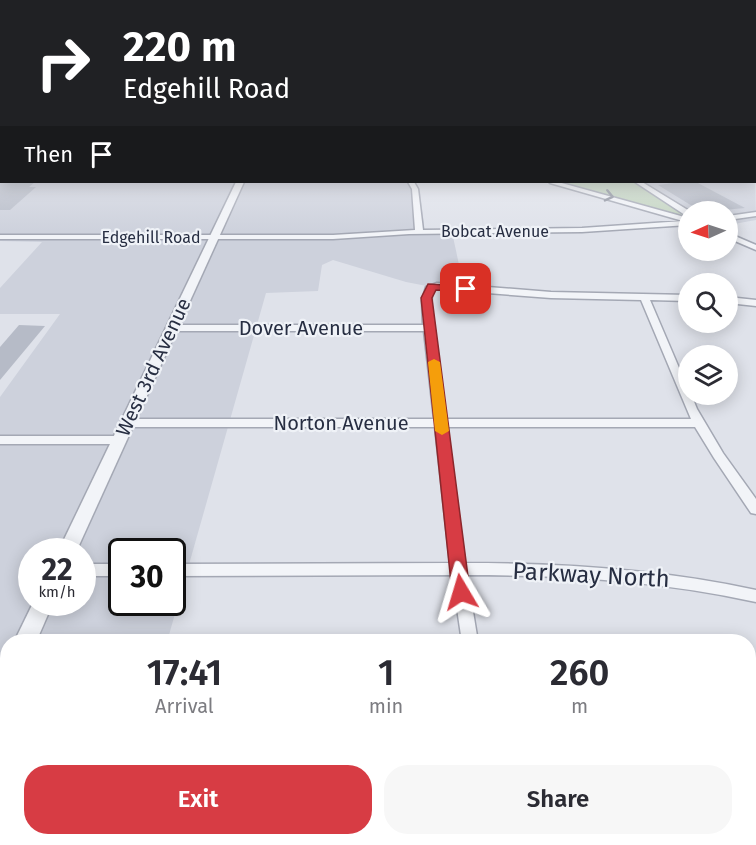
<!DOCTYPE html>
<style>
body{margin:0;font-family:"Fira Sans",sans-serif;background:#f7f7f7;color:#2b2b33;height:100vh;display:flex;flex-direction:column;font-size:22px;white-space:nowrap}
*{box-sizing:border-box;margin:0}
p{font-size:20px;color:#7c7c81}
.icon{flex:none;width:33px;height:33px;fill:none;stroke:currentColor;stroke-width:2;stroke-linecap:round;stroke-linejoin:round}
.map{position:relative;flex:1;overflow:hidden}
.details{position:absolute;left:0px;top:634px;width:756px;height:212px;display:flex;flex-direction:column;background:#fff;border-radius:24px 24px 0 0;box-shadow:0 3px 15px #0003}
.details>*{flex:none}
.guide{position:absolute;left:0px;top:0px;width:756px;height:183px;box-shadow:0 3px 15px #0003;background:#202124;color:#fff;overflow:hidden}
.needle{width:39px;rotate:267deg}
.controls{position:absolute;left:678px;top:201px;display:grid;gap:12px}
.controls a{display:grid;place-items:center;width:60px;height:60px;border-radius:50%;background:#fff;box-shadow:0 3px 15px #0003;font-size:30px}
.speed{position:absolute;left:18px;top:538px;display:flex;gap:12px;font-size:30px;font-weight:700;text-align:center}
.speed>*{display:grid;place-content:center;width:78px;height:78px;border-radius:50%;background:#fff;box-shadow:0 3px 15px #0003;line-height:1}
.speed small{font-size:15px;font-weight:400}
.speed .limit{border:3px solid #111;border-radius:9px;background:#fff;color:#111}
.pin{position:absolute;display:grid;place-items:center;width:51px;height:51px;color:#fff;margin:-26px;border-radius:12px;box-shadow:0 3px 9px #0006}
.me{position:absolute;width:66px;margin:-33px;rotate:353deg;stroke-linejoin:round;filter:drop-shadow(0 0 4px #0008)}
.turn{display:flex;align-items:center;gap:21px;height:126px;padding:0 24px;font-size:27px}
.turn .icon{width:78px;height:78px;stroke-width:2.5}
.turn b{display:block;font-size:42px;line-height:51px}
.then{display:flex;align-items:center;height:57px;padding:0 24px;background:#0003;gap:12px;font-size:22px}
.eta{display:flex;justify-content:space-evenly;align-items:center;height:102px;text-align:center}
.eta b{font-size:36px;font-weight:600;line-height:42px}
.action{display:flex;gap:12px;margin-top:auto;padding:12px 24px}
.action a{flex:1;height:69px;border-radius:24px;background:#d73c44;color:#fff;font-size:24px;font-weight:600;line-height:69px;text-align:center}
.action a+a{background:#f7f7f7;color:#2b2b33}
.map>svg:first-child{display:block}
.built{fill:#cdd1dc;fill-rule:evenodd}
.green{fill:#c3d4c0}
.building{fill:#b6bbc7}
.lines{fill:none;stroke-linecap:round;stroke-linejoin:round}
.minor-casing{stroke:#a4a8b4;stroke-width:3}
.tertiary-casing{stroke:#a4a8b4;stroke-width:3}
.minor{fill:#f2f4f8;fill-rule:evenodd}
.tertiary{fill:#f2f4f8;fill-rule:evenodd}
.oneway{stroke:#8c919d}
.route{fill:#d73c44;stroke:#8c272c;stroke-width:1.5}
.slow{fill:#f59e0b}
.labels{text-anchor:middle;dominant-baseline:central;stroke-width:4.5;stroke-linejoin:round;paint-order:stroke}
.far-street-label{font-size:16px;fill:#272e42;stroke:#eff2f7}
.street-label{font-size:20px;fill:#272e42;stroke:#eff2f7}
.near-street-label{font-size:24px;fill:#272e42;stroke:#eff2f7}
</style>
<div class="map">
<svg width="756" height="845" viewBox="0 0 756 845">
<rect width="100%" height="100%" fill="#dfe2ea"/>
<g class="built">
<path d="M 754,116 L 756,220 L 728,225 L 728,212 L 688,212 L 688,216 L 632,182 L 754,182 Z"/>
<path d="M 0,151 L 2,182 L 415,182 L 420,191 L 424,225 L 421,231 L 452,232 L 464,288 L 432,287 L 406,282 L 333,260 L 322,265 L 318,291 L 266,293 L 167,642 L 8,642 L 8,838 L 112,839 L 110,845 L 0,845 L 0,397 L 60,314 L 0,314 L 0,288 L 42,242 L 0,241 ZM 32,552 L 82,552 L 82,603 L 32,603 ZM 122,552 L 172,552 L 172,603 L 122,603 Z"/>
</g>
<path class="green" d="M 552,182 L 638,182 L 688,213 L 688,220 Z"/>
<g class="building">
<path d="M 0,182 L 35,182 L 29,187 L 36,187 L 10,210 L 0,210 Z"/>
<path d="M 671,182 L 696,182 L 745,208 L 702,212 L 658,185 L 674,183 Z"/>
<path d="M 19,325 L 45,326 L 0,380 L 0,347 Z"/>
</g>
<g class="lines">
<defs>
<g id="minor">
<path d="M 408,182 L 414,182 L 418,189 L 423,230 L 582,228 L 683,221 L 550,183 L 549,182 L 558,182 L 688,218 L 688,225 L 582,232 L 409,234 L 333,239 L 0,239 L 0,235 L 333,235 L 415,230 L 412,189 Z"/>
<path d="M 635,182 L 642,182 L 691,212 L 688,212 L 688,215 L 685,215 Z"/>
<path d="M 756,212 L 756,216 L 728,220 L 728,216 Z"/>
<path d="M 728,233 L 756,245 L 756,250 L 728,238 Z"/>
<path d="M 437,283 L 551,292 L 688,295 L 688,301 L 650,300 L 688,389 L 688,394 L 691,394 L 697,409 L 723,453 L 756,499 L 756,514 L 751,513 L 714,458 L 695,427 L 447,427 L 465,563 C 563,563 660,569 756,590 L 756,602 C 660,581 565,575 467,575 L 478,642 L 462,642 L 452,575 L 172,576 L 172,564 L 450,563 L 435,427 L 127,427 L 121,423 L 127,419 L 434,419 L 424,331 L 171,331 L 166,328 L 171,325 L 423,325 L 422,301 L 426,287 ZM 435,289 L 551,298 L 641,300 L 691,419 L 446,419 L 431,310 L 432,294 Z"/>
<path d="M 728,297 L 756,300 L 756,306 L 728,303 Z"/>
<path d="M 0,436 L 119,436 L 125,440 L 119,444 L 0,444 Z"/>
<rect x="82" y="564" width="40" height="12"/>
<path d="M 8,813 L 8,833 L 0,834 L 0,814 Z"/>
<path d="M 495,838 L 517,838 L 518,845 L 496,845 Z"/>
</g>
<g id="tertiary">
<rect x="754" y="135" width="2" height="4"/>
<path d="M 236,182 L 244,182 L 76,552 L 58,552 Z"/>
<path d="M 33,603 L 53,603 L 36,642 L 14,642 Z"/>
<path d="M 8,670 L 8,704 L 0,706 L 0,673 Z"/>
</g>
</defs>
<use href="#minor" class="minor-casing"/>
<use href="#tertiary" class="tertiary-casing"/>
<use href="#minor" class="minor"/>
<use href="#tertiary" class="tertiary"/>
</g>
<defs><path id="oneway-chevron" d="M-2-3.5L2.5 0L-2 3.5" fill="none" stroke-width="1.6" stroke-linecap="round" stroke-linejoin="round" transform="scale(1.5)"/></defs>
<use class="oneway" href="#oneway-chevron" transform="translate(609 196) rotate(13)"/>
<linearGradient id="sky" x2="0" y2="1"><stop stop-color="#88b1dd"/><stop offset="0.5" stop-color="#f1f2f6"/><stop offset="1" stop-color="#f1f2f6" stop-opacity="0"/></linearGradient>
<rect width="756" height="234" fill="url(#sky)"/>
<path class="route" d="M 428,284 L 466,286 L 471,289 L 466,292 L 436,290 L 432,298 L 470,592 L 468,597 L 461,600 L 455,597 L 452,592 L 421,298 Z"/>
<path class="slow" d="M 434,359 L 440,362 L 449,431 L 442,435 L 435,431 L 428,362 Z"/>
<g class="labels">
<g class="far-street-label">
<text x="495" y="231">Bobcat Avenue</text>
<text x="151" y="237">Edgehill Road</text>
</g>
<g class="street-label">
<text x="301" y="328">Dover Avenue</text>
<text transform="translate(153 367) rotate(-65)">West 3rd Avenue</text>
<text x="341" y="423">Norton Avenue</text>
</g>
<g class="near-street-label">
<text transform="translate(591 575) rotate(3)">Parkway North</text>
</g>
</g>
</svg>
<div class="controls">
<a><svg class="needle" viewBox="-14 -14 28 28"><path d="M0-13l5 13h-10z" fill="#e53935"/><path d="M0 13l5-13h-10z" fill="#7c7c81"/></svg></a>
<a><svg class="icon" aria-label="search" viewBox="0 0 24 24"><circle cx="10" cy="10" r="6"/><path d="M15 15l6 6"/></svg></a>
<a><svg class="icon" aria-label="layers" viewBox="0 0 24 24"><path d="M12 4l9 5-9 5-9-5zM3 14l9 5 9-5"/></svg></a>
</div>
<div class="speed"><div>22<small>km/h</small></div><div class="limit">30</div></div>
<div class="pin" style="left:466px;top:289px;background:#d93025"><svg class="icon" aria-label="arrive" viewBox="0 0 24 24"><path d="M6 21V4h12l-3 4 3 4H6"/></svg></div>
<svg class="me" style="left:461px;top:592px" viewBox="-20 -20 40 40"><path d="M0-17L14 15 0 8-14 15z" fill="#d73c44" stroke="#fff" stroke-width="4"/></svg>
<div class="guide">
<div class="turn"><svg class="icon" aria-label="right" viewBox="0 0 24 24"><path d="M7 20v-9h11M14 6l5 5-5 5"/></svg><div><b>220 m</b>Edgehill Road</div></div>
<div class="then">Then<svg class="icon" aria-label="arrive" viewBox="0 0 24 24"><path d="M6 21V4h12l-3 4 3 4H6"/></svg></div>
</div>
<section class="details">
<div class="eta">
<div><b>17:41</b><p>Arrival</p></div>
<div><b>1</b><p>min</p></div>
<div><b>260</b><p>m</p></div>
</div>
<div class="action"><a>Exit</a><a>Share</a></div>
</section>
</div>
